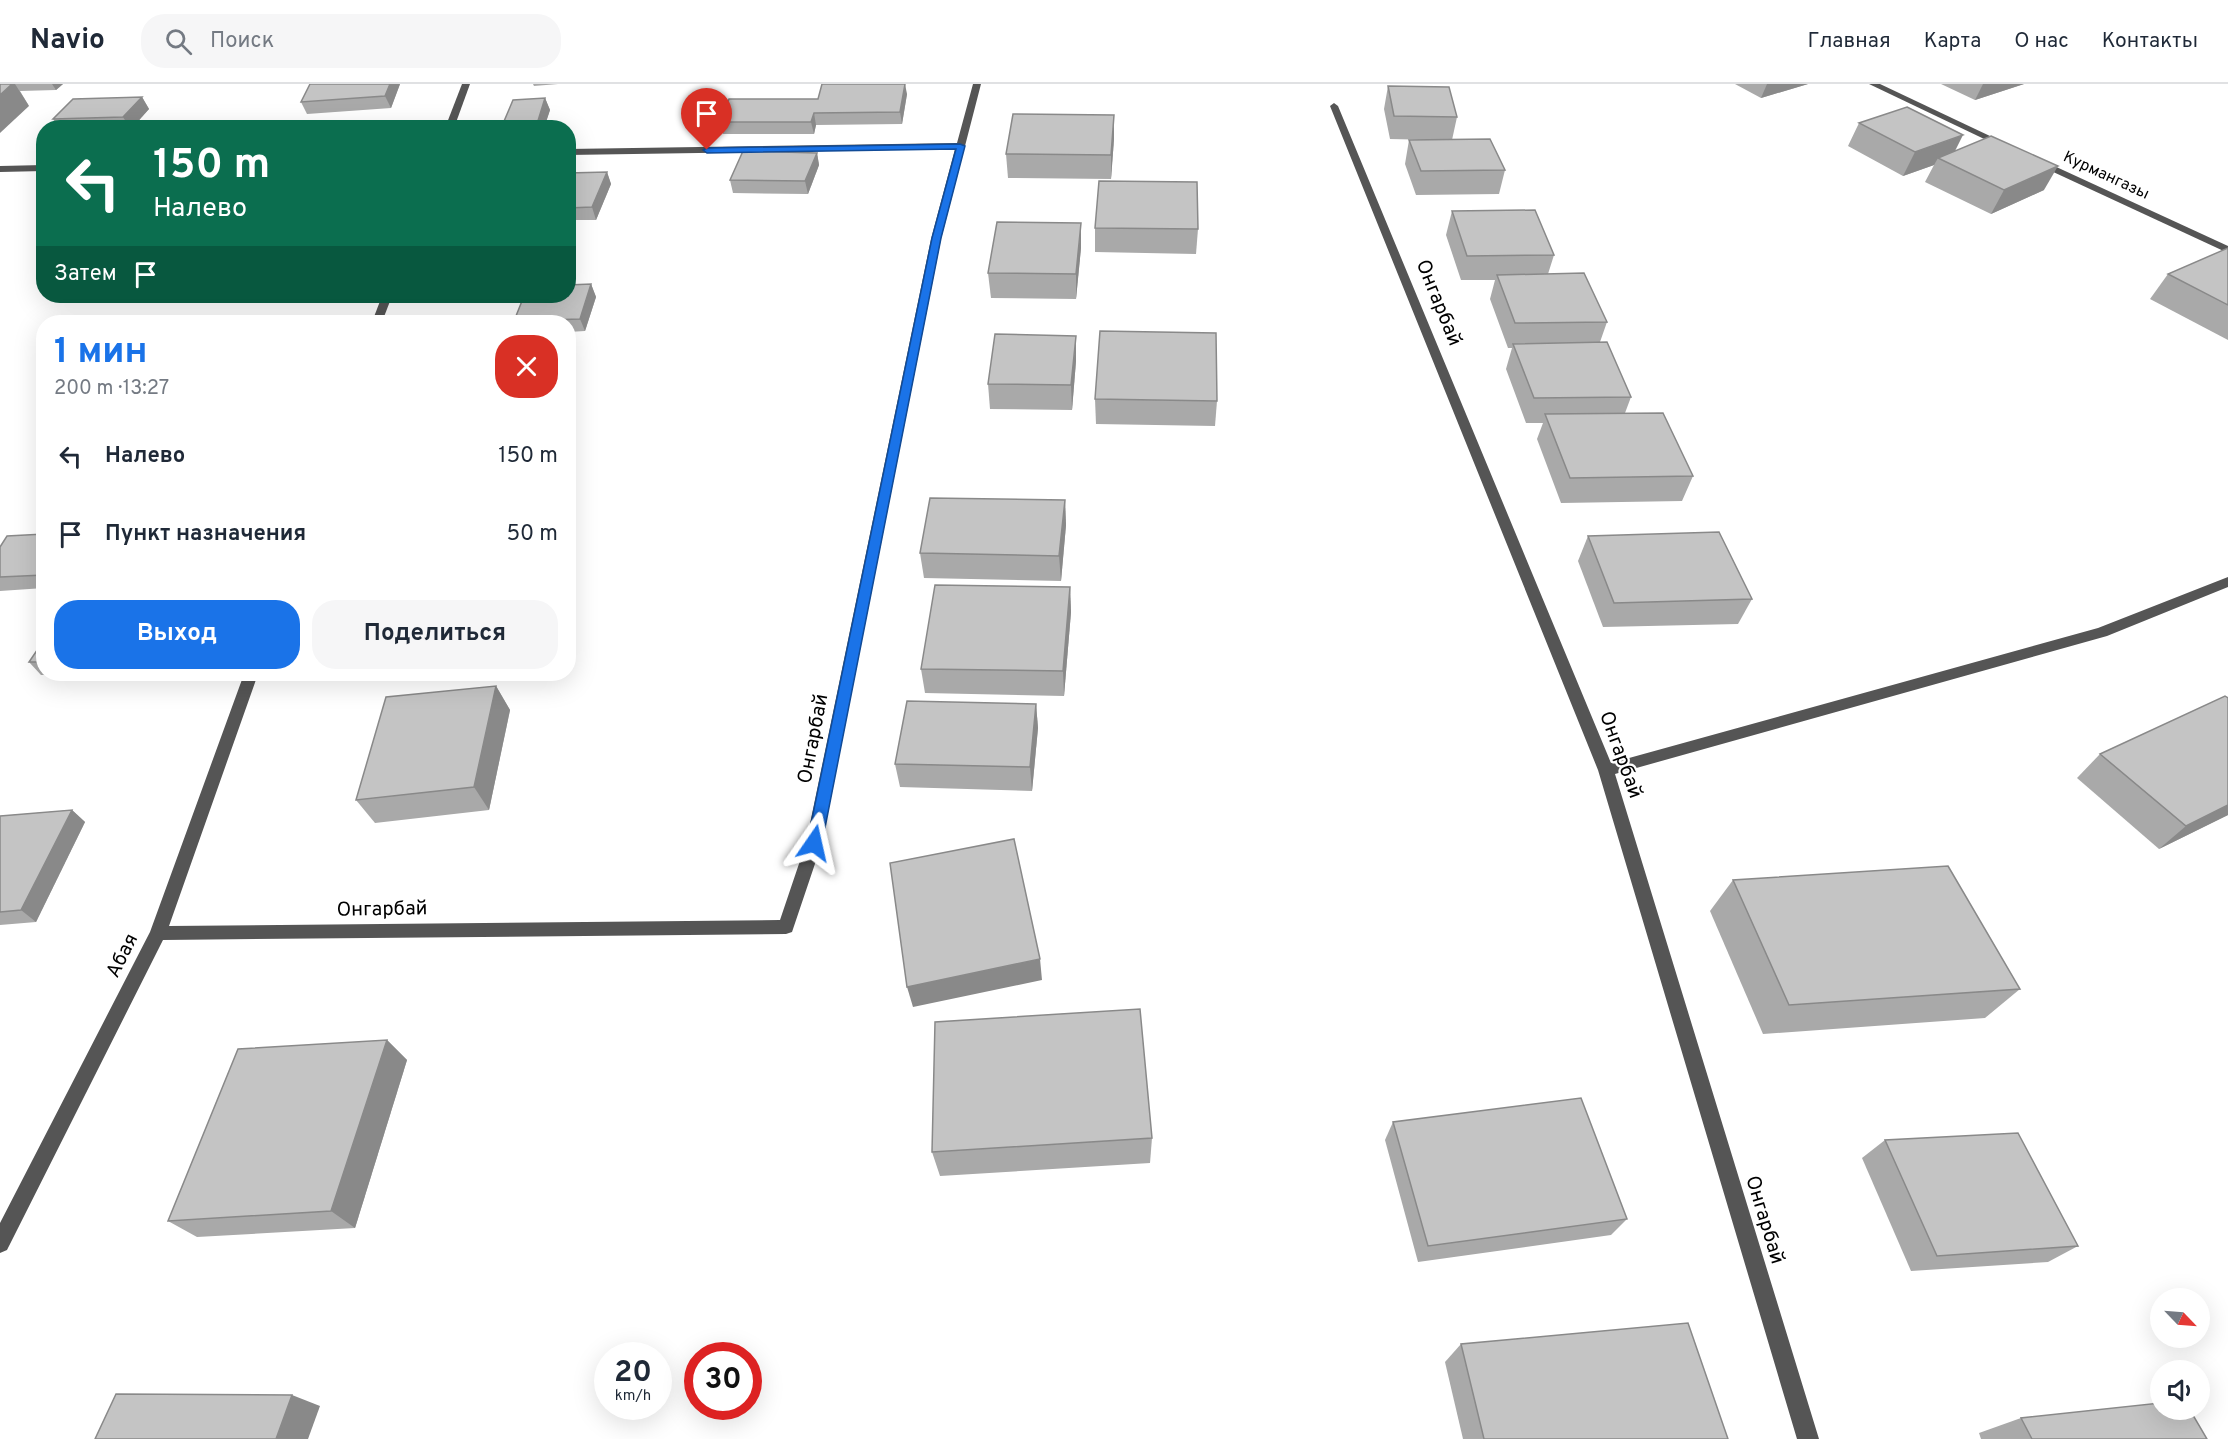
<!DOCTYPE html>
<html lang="ru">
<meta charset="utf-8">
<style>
body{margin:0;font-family:Overpass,sans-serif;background:#f6f6f7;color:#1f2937;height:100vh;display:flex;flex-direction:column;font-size:22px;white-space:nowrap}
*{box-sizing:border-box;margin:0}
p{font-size:20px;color:#747a83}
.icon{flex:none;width:33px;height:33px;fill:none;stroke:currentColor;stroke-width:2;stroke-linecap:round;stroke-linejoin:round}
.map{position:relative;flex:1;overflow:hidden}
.side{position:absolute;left:36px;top:231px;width:540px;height:366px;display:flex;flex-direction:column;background:#fff;border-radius:24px;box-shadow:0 6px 24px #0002}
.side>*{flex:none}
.top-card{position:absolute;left:36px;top:36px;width:540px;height:183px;border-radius:24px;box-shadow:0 6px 24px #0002;background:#0b6e4f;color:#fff;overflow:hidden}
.needle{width:39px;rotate:115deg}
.controls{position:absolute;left:2150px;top:1204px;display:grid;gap:12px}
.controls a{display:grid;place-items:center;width:60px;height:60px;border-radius:50%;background:#fff;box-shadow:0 6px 24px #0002;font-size:30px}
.speed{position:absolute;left:594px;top:1258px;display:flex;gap:12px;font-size:30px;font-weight:700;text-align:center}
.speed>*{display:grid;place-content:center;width:78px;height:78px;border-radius:50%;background:#fff;box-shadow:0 6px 24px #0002;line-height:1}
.speed small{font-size:15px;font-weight:400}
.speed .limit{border:9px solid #d22;background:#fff;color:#111}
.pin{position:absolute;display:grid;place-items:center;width:51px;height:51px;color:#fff;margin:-62px -26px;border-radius:50% 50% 50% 0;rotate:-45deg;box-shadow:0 0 6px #0007}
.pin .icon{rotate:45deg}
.me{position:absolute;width:66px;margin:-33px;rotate:11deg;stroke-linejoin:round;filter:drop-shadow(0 0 4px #0008)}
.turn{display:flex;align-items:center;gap:21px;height:126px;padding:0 18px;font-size:27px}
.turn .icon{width:78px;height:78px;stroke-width:2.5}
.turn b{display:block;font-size:42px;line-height:51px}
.then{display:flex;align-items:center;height:57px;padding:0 18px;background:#0003;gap:12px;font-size:22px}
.round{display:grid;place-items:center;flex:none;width:63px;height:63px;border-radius:24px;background:#f6f6f7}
.summary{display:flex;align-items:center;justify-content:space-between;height:102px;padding:0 18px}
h1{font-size:36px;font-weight:700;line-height:45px;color:#1a73e8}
.action{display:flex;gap:12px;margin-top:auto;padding:12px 18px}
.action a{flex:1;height:69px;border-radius:24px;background:#1a73e8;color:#fff;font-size:24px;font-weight:700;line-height:69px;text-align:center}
.action a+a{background:#f6f6f7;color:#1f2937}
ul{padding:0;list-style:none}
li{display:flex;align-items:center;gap:18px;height:78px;padding:0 18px}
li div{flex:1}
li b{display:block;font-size:22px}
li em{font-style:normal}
header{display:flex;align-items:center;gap:36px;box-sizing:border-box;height:84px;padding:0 30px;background:#fff;border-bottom:2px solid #e0e1e3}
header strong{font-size:28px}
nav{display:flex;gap:33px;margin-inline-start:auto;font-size:21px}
.search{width:420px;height:54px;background:#f6f6f7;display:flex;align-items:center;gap:15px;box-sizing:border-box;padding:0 21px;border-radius:24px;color:#747a83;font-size:22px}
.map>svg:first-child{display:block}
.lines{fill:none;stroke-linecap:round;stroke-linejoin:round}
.minor{fill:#555;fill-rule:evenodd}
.wall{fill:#a9a9a9}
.shaded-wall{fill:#898989}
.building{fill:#c4c4c4;stroke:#898989;stroke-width:1.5}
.route{fill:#1a73e8;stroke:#114b97;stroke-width:1.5}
.labels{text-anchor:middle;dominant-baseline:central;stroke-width:4.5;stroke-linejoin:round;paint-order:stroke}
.far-street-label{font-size:16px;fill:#000;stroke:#fff}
.street-label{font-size:20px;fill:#000;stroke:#fff}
</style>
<header>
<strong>Navio</strong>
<div class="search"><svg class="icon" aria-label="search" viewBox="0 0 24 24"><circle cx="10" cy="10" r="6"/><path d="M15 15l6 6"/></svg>Поиск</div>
<nav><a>Главная</a><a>Карта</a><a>О нас</a><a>Контакты</a></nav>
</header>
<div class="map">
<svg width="2228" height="1355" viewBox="0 0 2228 1355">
<rect width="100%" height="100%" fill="#fff"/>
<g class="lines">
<g class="minor">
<path d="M 462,0 L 470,0 L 454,44 L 445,44 Z"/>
<path d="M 973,0 L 981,0 L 941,155 L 822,759 L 792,848 L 786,850 L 163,856 L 7,1166 L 0,1169 L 0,1139 L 150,848 L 244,590 L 258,590 L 169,842 L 780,836 L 806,759 L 931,155 L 955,65 L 568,71 L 568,65 L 957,59 Z"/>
<path d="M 1869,0 L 1880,0 L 2009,61 L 2001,63 Z"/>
<path d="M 1334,19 L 1338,22 L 1611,679 L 2098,544 L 2228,493 L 2228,503 L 2107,552 L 1615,690 L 1819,1355 L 1797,1355 L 1598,686 L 1330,22 Z"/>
<path d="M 2039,75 L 2228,162 L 2228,169 L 2036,80 L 2034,78 Z"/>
<path d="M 44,81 L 44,87 L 0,88 L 0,82 Z"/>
<path d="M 382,212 L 392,212 L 382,238 L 372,238 Z"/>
</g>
</g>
<g class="wall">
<path d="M 0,0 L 63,0 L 56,6 L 20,7 L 29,22 Z"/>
<path d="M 400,0 L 391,24 L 307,30 L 301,18 Z"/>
<path d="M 533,0 L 558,0 L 534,2 Z"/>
<path d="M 1735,0 L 1808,0 L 1761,14 Z"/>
<path d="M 1941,0 L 2024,0 L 1975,16 Z"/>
<path d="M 1388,2 L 1457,33 L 1452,56 L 1505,86 L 1499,110 L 1416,111 L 1405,80 L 1409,56 L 1434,56 L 1390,55 L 1384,25 Z"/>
<path d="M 907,10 L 902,40 L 816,41 L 814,50 L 723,50 L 720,38 L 818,15 Z"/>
<path d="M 142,13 L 149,25 L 132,44 L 58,44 L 53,35 Z"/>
<path d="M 545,14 L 550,26 L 544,44 L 503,44 L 502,42 Z"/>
<path d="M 1859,39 L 1955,67 L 2044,106 L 1991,130 L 1925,98 L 1934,81 L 1903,92 L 1848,62 Z"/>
<path d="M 1114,55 L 1111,95 L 1008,94 L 1006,70 Z"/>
<path d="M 817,69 L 819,81 L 808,110 L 733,109 L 730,96 Z"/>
<path d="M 607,88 L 611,100 L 596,136 L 568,136 L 568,89 Z"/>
<path d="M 1452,127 L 1554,171 L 1548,190 L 1607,238 L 1600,258 L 1631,313 L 1625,329 L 1693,392 L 1682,417 L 1561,419 L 1537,355 L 1543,339 L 1526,339 L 1506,285 L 1512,264 L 1508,264 L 1490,215 L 1495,196 L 1461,196 L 1446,151 Z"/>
<path d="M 1095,144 L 1198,145 L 1196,170 L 1095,168 Z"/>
<path d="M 1081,164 L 1076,215 L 991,214 L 988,189 Z"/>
<path d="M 2228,164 L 2228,256 L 2150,215 L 2168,190 Z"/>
<path d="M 591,200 L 596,213 L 585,247 L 568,248 L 568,238 L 515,238 L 514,237 Z"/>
<path d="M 1076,277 L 1072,326 L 990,325 L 988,300 Z"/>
<path d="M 1095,315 L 1217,317 L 1215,342 L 1096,340 Z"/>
<path d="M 1065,416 L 1066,441 L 1061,497 L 924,494 L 920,469 Z"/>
<path d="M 44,450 L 44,504 L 0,507 L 0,463 Z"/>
<path d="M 1588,452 L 1752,515 L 1738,540 L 1603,543 L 1578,477 Z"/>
<path d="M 1070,503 L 1071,528 L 1064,612 L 925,609 L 921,585 Z"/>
<path d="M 44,556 L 44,590 L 87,590 L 41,591 L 29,578 Z"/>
<path d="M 496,602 L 510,626 L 489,726 L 375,739 L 356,716 Z"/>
<path d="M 2228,614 L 2228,731 L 2159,765 L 2077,694 L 2100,670 Z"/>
<path d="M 1036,620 L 1038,644 L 1032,707 L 900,703 L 895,680 Z"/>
<path d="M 72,726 L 85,738 L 36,838 L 0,841 L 0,732 Z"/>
<path d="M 1733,796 L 2020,905 L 1985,934 L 1763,950 L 1710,827 Z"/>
<path d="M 387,956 L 407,976 L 355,1144 L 197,1153 L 168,1137 Z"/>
<path d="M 1393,1038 L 1627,1135 L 1611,1151 L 1418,1178 L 1385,1056 Z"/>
<path d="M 1152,1054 L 1150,1079 L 940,1092 L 932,1068 Z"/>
<path d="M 1885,1056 L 2078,1162 L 2048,1178 L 1911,1187 L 1862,1074 Z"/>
<path d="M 1461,1260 L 1728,1355 L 1463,1355 L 1445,1278 Z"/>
<path d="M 2021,1334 L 2207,1355 L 1981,1355 L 1979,1349 Z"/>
</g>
<g class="shaded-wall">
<path d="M 12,0 L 15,0 L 29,22 L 0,49 L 0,11 Z"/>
<path d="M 52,0 L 63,0 L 56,6 Z"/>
<path d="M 390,0 L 400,0 L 391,24 L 385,12 Z"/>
<path d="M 905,0 L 907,10 L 902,40 L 900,28 Z"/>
<path d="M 1767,0 L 1808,0 L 1761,14 Z"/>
<path d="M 1983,0 L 2024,0 L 1975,16 Z"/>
<path d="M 142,13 L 149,25 L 132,44 L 130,44 L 123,33 Z"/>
<path d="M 545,14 L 550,26 L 544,44 L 538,44 L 537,40 Z"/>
<path d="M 814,29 L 816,41 L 814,50 L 811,38 Z"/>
<path d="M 1114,31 L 1114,55 L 1111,95 L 1111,71 Z"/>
<path d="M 1963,51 L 1951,75 L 1938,74 L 1934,81 L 1903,92 L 1915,68 Z"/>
<path d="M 817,69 L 819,81 L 808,110 L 805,97 Z"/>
<path d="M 2058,82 L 2044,106 L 1991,130 L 2004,106 Z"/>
<path d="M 607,88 L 611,100 L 596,136 L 592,123 Z"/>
<path d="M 1081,139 L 1081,164 L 1076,215 L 1076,190 Z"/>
<path d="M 591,200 L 596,213 L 585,247 L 580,235 Z"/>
<path d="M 1076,252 L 1076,277 L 1072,326 L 1071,301 Z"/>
<path d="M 1065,416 L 1066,441 L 1061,497 L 1059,472 Z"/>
<path d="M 1070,503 L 1071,528 L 1064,612 L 1063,587 Z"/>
<path d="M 496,602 L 510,626 L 489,726 L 474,703 Z"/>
<path d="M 1036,620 L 1038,644 L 1032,707 L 1030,683 Z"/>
<path d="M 2228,721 L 2228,731 L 2159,765 L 2186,742 Z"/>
<path d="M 72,726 L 85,738 L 36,838 L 21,826 Z"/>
<path d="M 1040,875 L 1042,896 L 913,923 L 907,903 Z"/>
<path d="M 387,956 L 407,976 L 355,1144 L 331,1127 Z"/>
<path d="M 292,1311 L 320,1322 L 308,1355 L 276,1355 Z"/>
</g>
<g class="building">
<path d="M 0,0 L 12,0 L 0,11 Z"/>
<path d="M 310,0 L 390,0 L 385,12 L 301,18 Z"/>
<path d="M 822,0 L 905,0 L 900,28 L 814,29 L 811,38 L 720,38 L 729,15 L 818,15 Z"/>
<path d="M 1388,2 L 1449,3 L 1457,33 L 1394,32 Z"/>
<path d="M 142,13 L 123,33 L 53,35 L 73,15 Z"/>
<path d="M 545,14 L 537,40 L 502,42 L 513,16 Z"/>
<path d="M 1907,23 L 1963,51 L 1915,68 L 1859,39 Z"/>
<path d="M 1013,30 L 1114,31 L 1111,71 L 1006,70 Z"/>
<path d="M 1991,52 L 2058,82 L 2004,106 L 1938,74 Z"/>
<path d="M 1490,55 L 1505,86 L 1421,87 L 1409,56 Z"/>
<path d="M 743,67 L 817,69 L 805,97 L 730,96 Z"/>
<path d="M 607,88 L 592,123 L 568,124 L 568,89 Z"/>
<path d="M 1099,97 L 1197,98 L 1198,145 L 1095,144 Z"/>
<path d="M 1535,126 L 1554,171 L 1467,172 L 1452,127 Z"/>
<path d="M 997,138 L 1081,139 L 1076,190 L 988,189 Z"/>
<path d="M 2228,164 L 2228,221 L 2168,190 Z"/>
<path d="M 1584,189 L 1607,238 L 1515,239 L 1497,191 Z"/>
<path d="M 591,200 L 580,235 L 514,237 L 524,212 L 568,212 L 568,201 Z"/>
<path d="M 1100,247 L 1216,249 L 1217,317 L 1095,315 Z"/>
<path d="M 995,250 L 1076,252 L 1071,301 L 988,300 Z"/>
<path d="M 1607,258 L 1631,313 L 1534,314 L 1513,260 Z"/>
<path d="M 1663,329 L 1693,392 L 1570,394 L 1545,330 Z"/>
<path d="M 930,414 L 1065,416 L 1059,472 L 920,469 Z"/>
<path d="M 1719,448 L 1752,515 L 1614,519 L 1588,452 Z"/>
<path d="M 44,450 L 44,491 L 0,493 L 0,463 L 7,452 Z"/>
<path d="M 935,501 L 1070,503 L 1063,587 L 921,585 Z"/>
<path d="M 44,556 L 44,578 L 29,578 Z"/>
<path d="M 496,602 L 474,703 L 356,716 L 386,613 Z"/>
<path d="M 2225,612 L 2228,614 L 2228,721 L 2186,742 L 2100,670 Z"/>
<path d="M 907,617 L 1036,620 L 1030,683 L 895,680 Z"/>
<path d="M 72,726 L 21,826 L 0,828 L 0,732 Z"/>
<path d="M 1014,755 L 1040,875 L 907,903 L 890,779 Z"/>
<path d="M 1948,782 L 2020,905 L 1789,921 L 1733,796 Z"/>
<path d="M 1140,925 L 1152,1054 L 932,1068 L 935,938 Z"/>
<path d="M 387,956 L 331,1127 L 168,1137 L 238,965 Z"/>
<path d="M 1581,1014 L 1627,1135 L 1428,1162 L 1393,1038 Z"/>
<path d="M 2018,1049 L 2078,1162 L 1937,1172 L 1885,1056 Z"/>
<path d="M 1688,1239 L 1728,1355 L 1484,1355 L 1461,1260 Z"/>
<path d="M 116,1310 L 292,1311 L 276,1355 L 95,1355 Z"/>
<path d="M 2160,1319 L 2160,1326 L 2190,1326 L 2207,1355 L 2032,1355 L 2021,1334 Z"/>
</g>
<path class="route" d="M 960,60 L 965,62 L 941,154 L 822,759 L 819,763 L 809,763 L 807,759 L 932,154 L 956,65 L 707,69 L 703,66 L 707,64 Z"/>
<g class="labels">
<g class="far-street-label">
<text transform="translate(2106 92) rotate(25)">Курмангазы</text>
</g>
<g class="street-label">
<text transform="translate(1438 219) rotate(68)">Онгарбай</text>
<text transform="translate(814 655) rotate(-79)">Онгарбай</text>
<text transform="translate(1620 671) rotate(70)">Онгарбай</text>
<text transform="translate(382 826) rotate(-1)">Онгарбай</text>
<text transform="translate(123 872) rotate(-63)">Абая</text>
<text transform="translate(1764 1136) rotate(73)">Онгарбай</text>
</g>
</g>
</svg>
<div class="controls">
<a><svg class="needle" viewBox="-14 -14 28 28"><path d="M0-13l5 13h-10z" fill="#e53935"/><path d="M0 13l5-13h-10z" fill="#747a83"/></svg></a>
<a><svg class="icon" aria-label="sound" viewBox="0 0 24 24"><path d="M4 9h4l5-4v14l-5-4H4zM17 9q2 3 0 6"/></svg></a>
</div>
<div class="speed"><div>20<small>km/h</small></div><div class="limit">30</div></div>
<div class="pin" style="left:707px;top:66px;background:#d93025"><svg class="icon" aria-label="arrive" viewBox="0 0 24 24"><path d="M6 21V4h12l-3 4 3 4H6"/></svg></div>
<svg class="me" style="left:814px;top:759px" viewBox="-20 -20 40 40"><path d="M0-17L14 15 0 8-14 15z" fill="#1a73e8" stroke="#fff" stroke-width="4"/></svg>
<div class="top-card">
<div class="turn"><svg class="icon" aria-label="left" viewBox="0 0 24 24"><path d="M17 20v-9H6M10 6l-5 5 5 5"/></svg><div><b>150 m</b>Налево</div></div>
<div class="then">Затем<svg class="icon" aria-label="arrive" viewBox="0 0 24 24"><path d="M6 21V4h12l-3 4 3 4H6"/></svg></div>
</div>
<section class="side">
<div class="summary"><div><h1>1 мин</h1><p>200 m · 13:27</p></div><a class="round" style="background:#d93025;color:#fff"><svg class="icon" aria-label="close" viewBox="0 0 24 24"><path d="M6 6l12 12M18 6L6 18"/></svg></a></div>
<ul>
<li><svg class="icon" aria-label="left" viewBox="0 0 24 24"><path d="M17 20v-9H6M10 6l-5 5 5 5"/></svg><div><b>Налево</b></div><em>150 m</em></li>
<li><svg class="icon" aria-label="arrive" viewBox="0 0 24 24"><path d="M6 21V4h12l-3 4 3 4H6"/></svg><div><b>Пункт назначения</b></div><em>50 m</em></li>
</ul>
<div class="action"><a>Выход</a><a>Поделиться</a></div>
</section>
</div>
